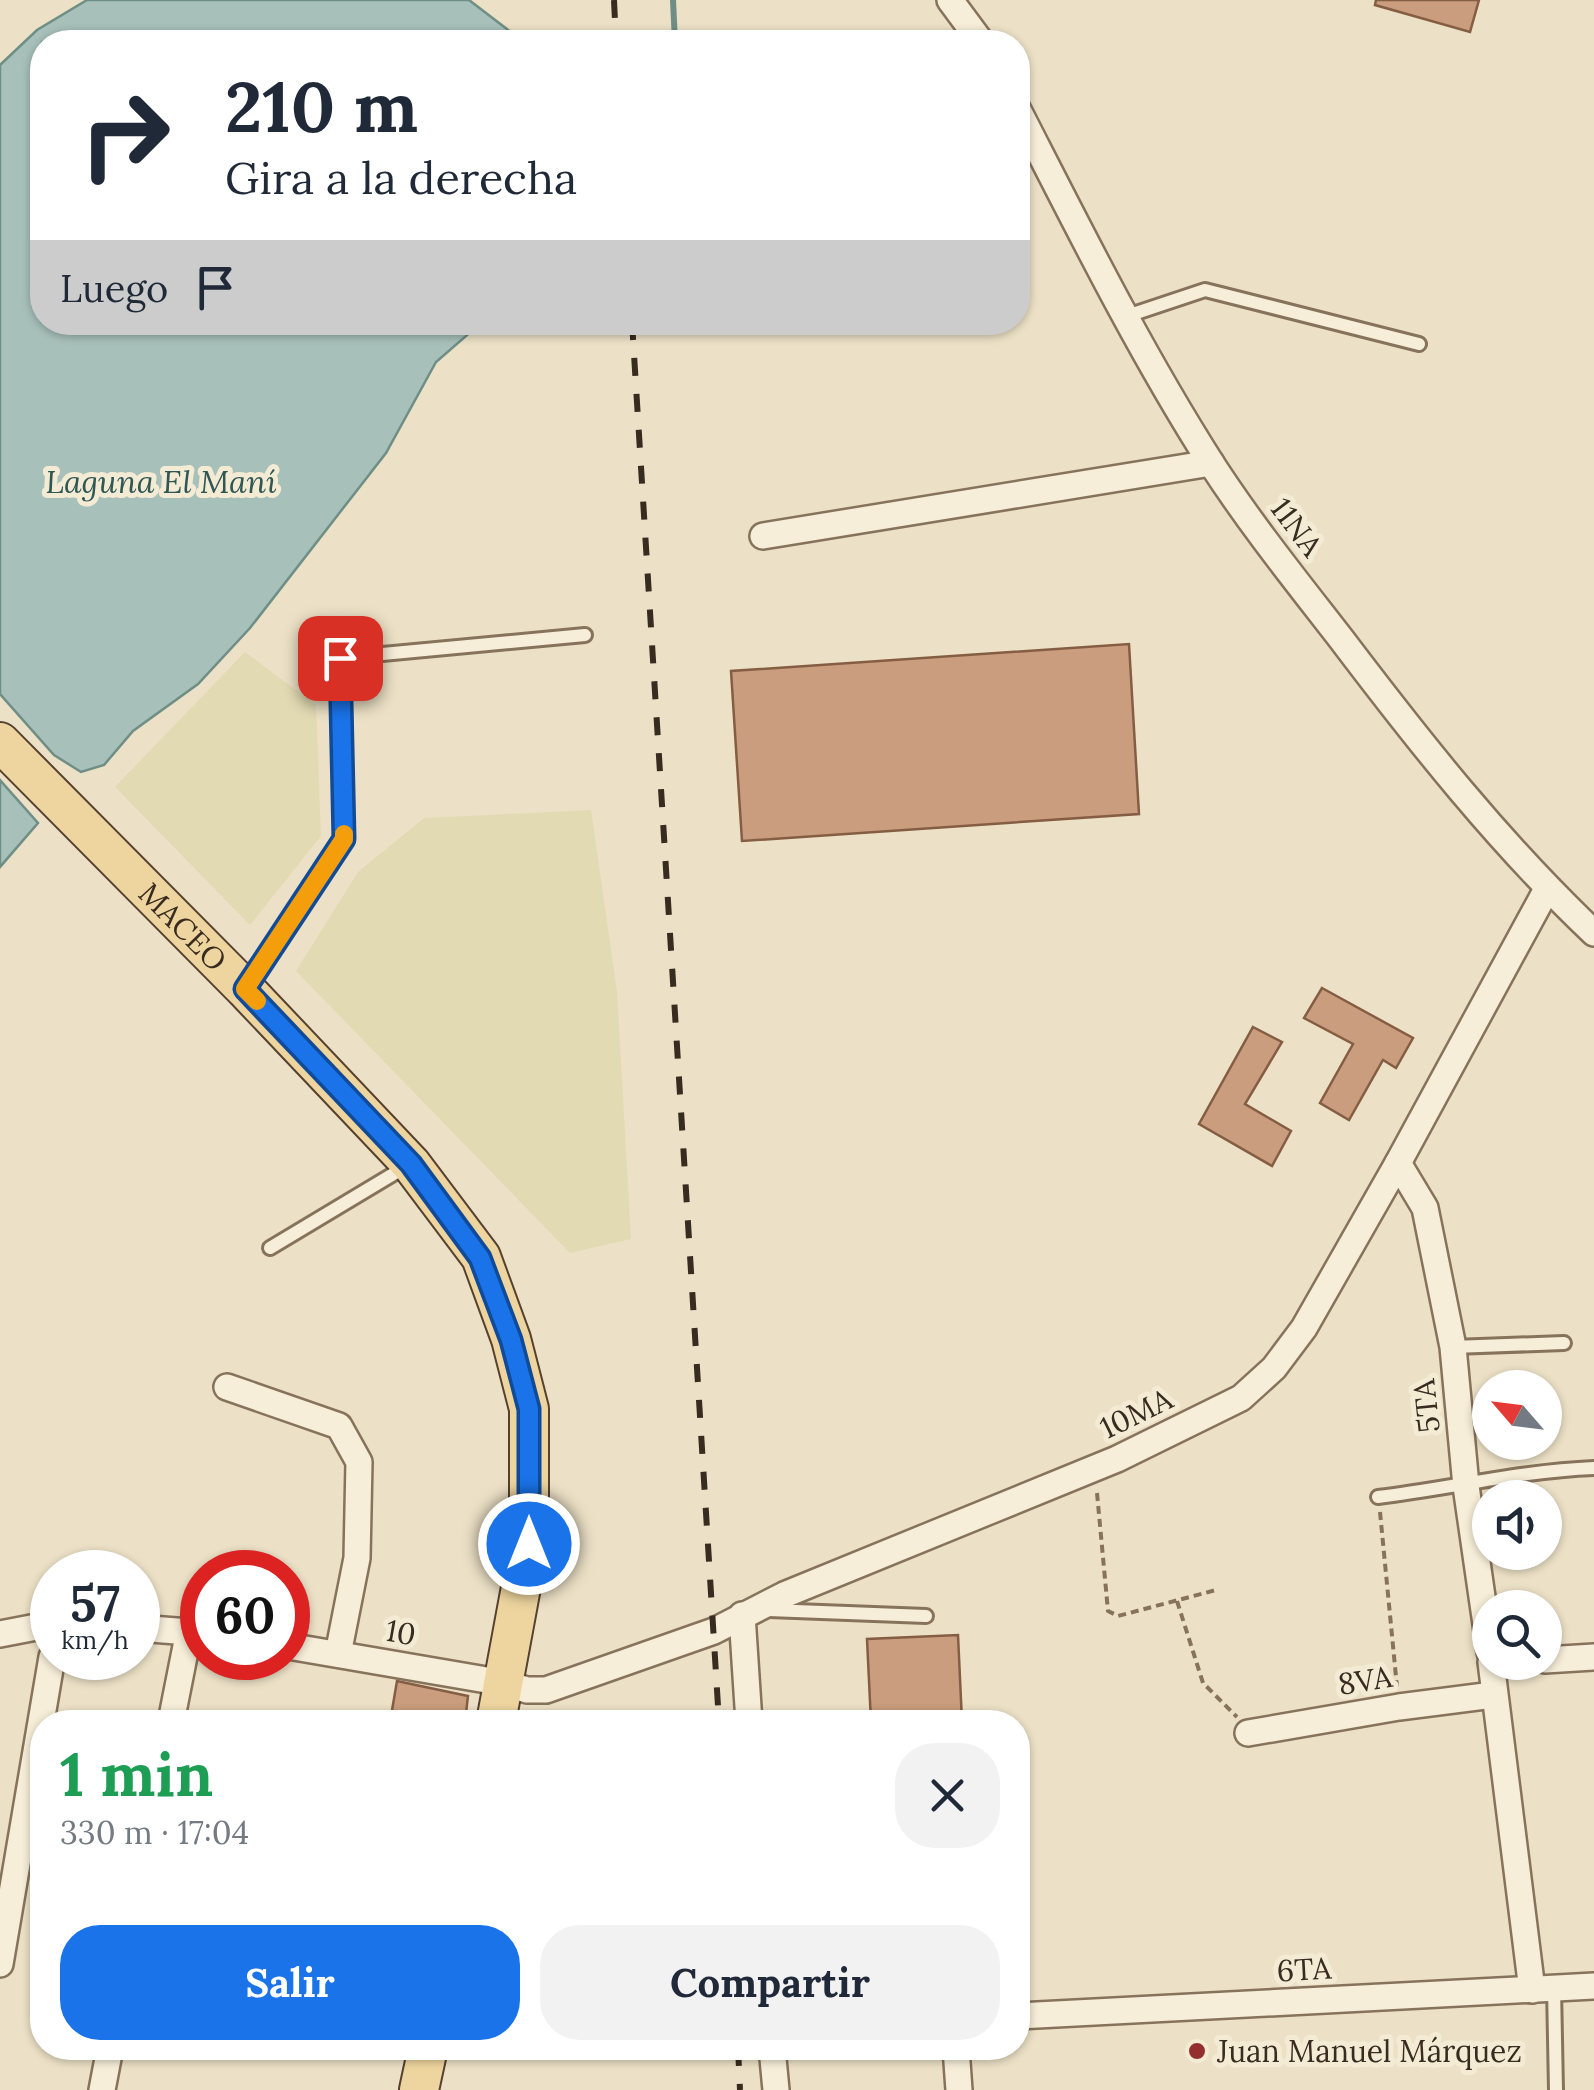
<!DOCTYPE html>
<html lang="es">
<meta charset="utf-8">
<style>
body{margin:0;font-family:Lora,serif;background:#f2f2f3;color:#1f2937;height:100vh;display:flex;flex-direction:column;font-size:38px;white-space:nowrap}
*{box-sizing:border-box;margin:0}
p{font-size:32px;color:#747a83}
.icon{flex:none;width:55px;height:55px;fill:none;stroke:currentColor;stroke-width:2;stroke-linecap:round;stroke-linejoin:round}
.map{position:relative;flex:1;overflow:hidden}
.drawer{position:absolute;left:30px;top:1710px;width:1000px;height:350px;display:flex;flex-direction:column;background:#fff;border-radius:40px;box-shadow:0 2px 8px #0004}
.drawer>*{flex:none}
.banner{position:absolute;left:30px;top:30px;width:1000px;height:305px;border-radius:40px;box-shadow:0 2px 8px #0004;background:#fff;color:#1f2937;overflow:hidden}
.needle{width:65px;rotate:298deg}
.controls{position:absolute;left:1472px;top:1370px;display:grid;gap:20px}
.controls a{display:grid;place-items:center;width:90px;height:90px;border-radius:50%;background:#fff;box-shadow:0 2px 8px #0004;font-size:50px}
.speed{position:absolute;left:30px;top:1550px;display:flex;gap:20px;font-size:50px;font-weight:700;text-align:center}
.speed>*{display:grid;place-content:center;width:130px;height:130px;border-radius:50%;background:#fff;box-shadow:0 2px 8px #0004;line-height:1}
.speed small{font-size:25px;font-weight:400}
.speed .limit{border:15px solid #d22;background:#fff;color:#111}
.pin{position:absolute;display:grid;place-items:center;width:85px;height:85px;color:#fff;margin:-42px;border-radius:20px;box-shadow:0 5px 15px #0006}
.me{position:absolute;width:110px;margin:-55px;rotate:0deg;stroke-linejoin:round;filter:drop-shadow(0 0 8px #0008)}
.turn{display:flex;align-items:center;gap:35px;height:210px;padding:0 30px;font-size:45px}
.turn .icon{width:130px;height:130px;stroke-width:2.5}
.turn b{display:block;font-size:70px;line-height:85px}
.then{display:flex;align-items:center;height:95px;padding:0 30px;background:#0003;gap:20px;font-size:38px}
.round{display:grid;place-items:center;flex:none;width:105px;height:105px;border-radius:40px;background:#f2f2f3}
.head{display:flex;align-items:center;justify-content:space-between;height:170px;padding:0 30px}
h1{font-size:60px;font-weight:700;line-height:75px;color:#1e9e55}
.button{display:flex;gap:20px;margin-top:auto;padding:20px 30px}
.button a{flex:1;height:115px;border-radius:40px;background:#1a73e8;color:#fff;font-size:40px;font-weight:700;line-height:115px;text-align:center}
.button a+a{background:#f2f2f3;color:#1f2937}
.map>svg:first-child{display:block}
.farmland{fill:#e2dab3}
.water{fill:#a7c0b9;stroke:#6e8e86;stroke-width:2.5}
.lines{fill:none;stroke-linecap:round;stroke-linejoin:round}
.stream{stroke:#6e8e86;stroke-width:6}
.building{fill:#c99d7d;stroke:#855d43;stroke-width:2.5}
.service-casing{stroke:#87735c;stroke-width:18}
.minor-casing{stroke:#87735c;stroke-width:30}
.primary-casing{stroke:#554130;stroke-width:42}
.path{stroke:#87735c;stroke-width:4;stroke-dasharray:8 5;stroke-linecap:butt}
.service{stroke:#f7eed9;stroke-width:12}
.minor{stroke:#f7eed9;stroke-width:25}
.primary{stroke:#eed59f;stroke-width:38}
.rail{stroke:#382b1f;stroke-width:6;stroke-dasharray:18 18;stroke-linecap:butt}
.route-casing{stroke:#114b97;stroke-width:25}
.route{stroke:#1a73e8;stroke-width:18}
.slow{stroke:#f59e0b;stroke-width:18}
.poi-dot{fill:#932f2f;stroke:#f4ebd5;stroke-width:4}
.labels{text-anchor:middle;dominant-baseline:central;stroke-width:10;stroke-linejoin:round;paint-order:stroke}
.street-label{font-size:30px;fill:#382b1f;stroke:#f4ebd5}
.poi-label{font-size:30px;fill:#382b1f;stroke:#f4ebd5;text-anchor:start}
.water-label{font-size:32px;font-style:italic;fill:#2f5754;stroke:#f4ebd5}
</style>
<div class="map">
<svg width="1594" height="2090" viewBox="0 0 1594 2090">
<rect width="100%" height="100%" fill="#ece1c6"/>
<g class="farmland">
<path d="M 245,652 L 316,705 L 321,836 L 250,925 L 115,787 Z"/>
<path d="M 591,810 L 617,992 L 631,1239 L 570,1253 L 296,971 L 358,872 L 424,818 Z"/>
</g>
<g class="water">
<path d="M 87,0 L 469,0 L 524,42 L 42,42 L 42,322 L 481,323 L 436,362 L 386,453 L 250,628 L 198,684 L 133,731 L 104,765 L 81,772 L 54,755 L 0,694 L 0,65 L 37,30 Z"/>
<path d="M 0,780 L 38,823 L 0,867 Z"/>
</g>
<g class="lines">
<path class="stream" d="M 673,0 L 675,42"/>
</g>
<g class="building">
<path d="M 1376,0 L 1479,0 L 1470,32 L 1375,5 Z"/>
<path d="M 1129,644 L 1139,814 L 742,841 L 731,671 Z"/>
<path d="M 1322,988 L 1413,1038 L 1396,1068 L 1383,1060 L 1349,1120 L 1320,1103 L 1353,1044 L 1304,1018 Z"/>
<path d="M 1253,1027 L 1282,1042 L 1245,1104 L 1291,1131 L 1272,1166 L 1199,1124 Z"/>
<path d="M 958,1635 L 962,1722 L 871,1722 L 867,1639 Z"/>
<path d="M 397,1681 L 468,1696 L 465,1722 L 390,1722 Z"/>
</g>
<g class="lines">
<defs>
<g id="service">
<path d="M 1124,317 L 1205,290 L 1419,344"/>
<path d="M 246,987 L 345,839 L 340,658 L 585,635"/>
<path d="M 270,1248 L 405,1167"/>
<path d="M 1453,1347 L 1564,1343"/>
<path d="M 1378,1497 C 1450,1488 1522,1471 1594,1468"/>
<path d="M 769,1610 L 926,1616"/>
<path d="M 1554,1988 L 1556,2090"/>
</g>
<g id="minor">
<path d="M 950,0 L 981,42"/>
<path d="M 1018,110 C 1079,229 1139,350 1211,463 C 1251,525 1297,582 1342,640 C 1420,743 1500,844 1594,933"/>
<path d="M 763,536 L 1211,463"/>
<path d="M 1398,1163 L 1425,1208 L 1453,1347 L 1466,1486 L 1490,1652"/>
<path d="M 227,1387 L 339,1426 L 359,1462 L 357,1558 L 338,1654"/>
<path d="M 742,1615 L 749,1722"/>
<path d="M 138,1628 L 202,1633"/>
<path d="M 0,1634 L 52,1624"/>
<path d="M 288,1646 L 504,1683 L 527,1690 L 546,1690 L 714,1631 L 784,1595 L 1117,1459 L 1241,1398 L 1274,1368 L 1304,1328 L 1398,1163 L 1547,889"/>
<path d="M 1545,1660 L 1594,1657"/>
<path d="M 1491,1662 L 1532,1990"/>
<path d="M 171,1722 L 189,1631"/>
<path d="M 1248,1733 L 1399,1707 L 1493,1695"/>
<path d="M 0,1964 L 52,1657"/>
<path d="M 1018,2016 L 1594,1986"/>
<path d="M 772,2048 L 776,2090"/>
<path d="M 956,2048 L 959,2090"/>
<path d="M 102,2090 L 110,2048"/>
</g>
<g id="primary">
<path id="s1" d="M 0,742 L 245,989 L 411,1164 L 481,1257 L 511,1339 L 529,1409 L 529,1544 L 496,1722"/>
<path d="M 419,2090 L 428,2048"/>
</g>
</defs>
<use href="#service" class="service-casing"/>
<use href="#minor" class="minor-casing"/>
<use href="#primary" class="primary-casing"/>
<g class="path">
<path d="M 1097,1493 L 1108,1611 L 1118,1616 L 1216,1590"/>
<path d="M 1380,1512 L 1397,1687"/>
<path d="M 1177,1601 L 1203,1683 L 1237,1717"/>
</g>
<use href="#service" class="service"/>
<use href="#minor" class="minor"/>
<use href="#primary" class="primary"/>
<g class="rail">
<path d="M 614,0 L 616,42"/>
<path d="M 632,322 L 719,1722"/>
<path d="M 738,2048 L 740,2090"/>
</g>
</g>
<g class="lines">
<defs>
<path id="route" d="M 340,658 L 344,839 L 245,989 L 411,1164 L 480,1258 L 511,1340 L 529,1409 L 529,1544"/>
</defs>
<use href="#route" class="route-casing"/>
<use href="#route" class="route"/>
<path class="slow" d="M 257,1001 L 245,989 L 344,839 L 344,834"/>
</g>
<circle class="poi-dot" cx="1197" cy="2051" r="10"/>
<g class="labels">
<g class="street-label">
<text transform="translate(1297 527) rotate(53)">11NA</text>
<text stroke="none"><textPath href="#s1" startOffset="260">MACEO</textPath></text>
<text transform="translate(1426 1406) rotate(-96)">5TA</text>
<text transform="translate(1136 1413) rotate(-26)">10MA</text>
<text transform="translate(401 1632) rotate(10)">10</text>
<text transform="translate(1365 1680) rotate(-9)">8VA</text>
<text transform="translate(1304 1969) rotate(-3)">6TA</text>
</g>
<g class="poi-label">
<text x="1217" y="2051">Juan Manuel Márquez</text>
</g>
<g class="water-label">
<text x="161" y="481">Laguna El Maní</text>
</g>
</g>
</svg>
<div class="controls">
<a><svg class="needle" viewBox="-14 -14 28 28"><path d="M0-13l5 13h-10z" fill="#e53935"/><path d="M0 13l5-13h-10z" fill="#747a83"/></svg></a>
<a><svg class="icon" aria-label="sound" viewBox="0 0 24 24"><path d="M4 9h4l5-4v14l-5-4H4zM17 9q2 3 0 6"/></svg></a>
<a><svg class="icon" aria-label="search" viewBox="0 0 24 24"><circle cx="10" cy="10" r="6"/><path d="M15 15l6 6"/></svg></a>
</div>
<div class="speed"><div>57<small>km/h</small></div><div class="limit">60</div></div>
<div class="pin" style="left:340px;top:658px;background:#d93025"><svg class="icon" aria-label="arrive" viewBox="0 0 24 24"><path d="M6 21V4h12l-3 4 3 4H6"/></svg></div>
<svg class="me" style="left:529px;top:1544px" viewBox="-20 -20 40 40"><circle r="17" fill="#1a73e8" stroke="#fff" stroke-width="3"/><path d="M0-11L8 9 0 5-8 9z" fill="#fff"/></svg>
<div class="banner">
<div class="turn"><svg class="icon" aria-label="right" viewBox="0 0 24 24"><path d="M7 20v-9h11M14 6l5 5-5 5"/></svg><div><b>210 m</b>Gira a la derecha</div></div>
<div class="then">Luego<svg class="icon" aria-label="arrive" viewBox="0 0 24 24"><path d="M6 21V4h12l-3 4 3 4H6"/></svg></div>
</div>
<section class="drawer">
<div class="head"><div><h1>1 min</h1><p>330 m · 17:04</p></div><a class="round"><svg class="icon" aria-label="close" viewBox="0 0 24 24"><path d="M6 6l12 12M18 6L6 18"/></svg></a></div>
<div class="button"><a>Salir</a><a>Compartir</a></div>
</section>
</div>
